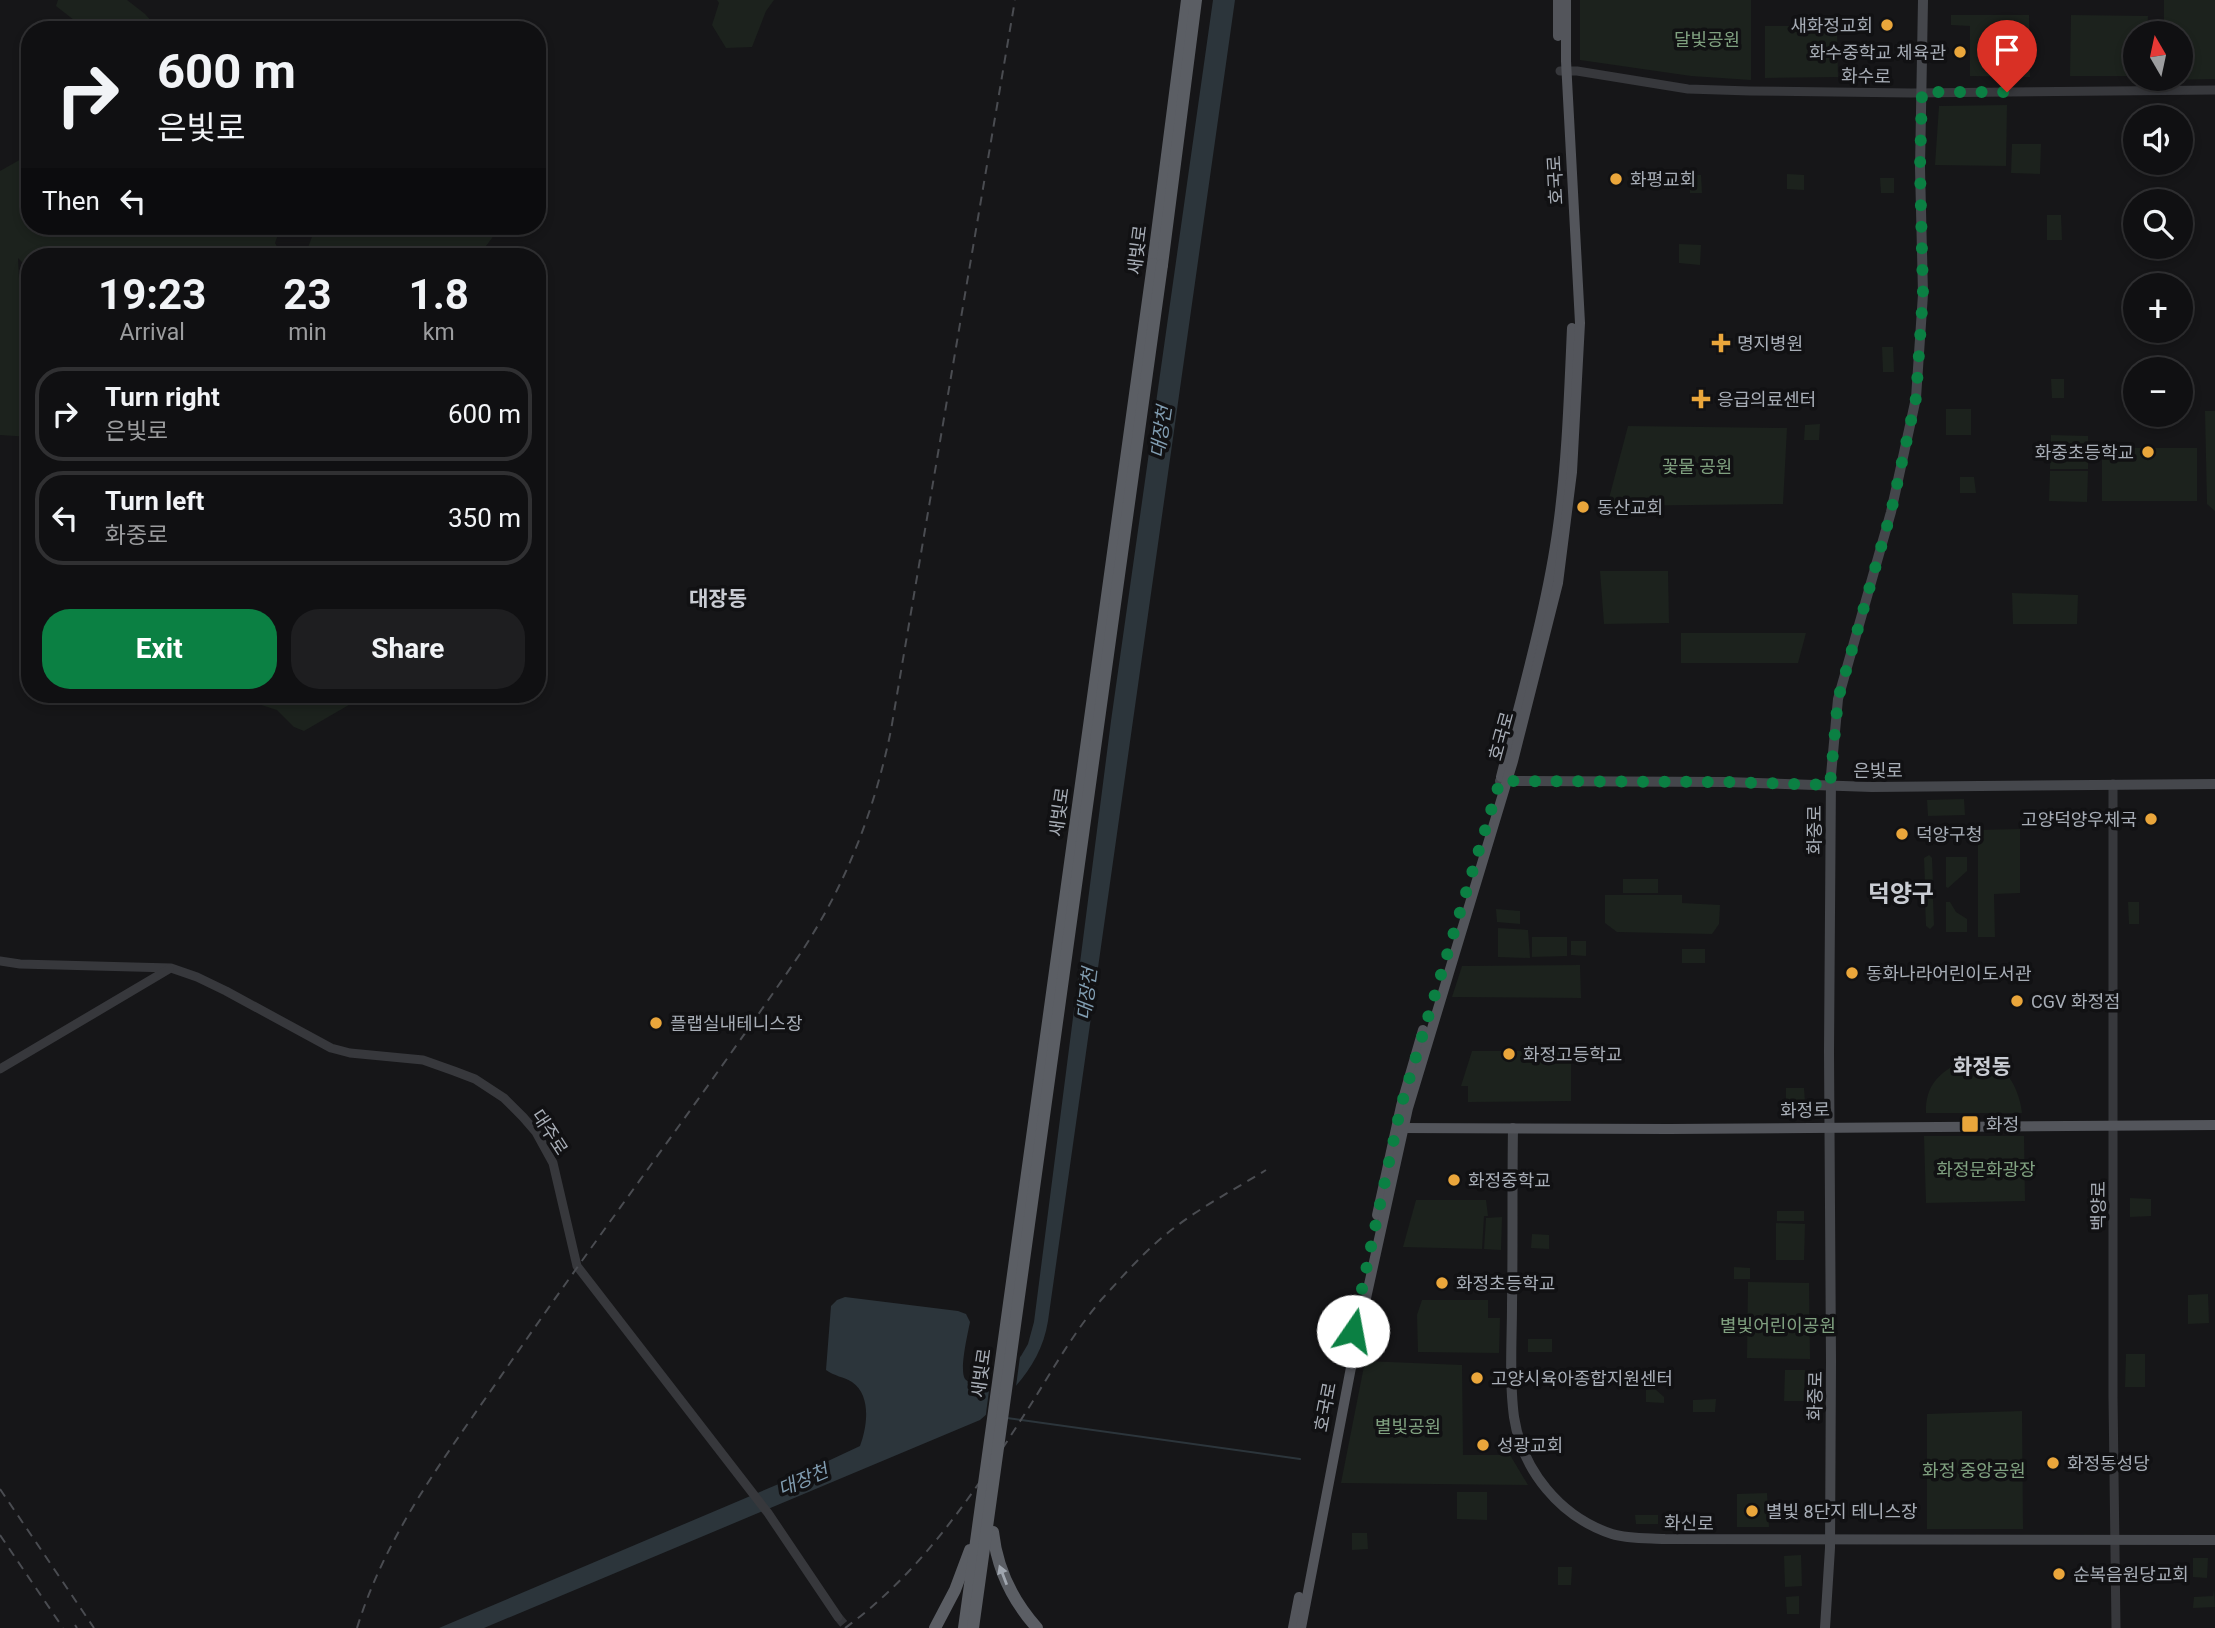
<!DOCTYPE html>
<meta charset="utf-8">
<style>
body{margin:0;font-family:Roboto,"Noto Sans KR",sans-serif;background:#1e1e20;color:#f1f3f6;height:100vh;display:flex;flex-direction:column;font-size:26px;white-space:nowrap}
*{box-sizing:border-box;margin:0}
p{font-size:23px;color:#9c9d9f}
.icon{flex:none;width:38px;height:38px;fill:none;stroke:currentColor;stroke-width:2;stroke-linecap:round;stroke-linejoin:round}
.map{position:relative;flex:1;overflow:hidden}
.side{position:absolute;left:21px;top:248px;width:525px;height:455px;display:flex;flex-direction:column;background:#101012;border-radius:28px;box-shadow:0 4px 10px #0003,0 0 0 2px #303032}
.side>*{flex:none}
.guide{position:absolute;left:21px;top:21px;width:525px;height:214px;border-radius:28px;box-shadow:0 4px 10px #0003,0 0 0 2px #303032;background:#101012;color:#f1f3f6;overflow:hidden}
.needle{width:46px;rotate:351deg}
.fabs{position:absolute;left:2123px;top:21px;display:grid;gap:14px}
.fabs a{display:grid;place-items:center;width:70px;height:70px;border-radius:50%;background:#101012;box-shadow:0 4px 10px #0003,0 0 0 2px #303032;font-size:35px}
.pin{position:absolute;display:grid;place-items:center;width:60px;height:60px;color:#fff;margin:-72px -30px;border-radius:50% 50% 50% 0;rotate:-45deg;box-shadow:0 0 7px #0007}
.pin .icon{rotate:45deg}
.me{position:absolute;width:77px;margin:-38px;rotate:12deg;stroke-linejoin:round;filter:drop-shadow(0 0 5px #0008)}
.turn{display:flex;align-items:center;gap:24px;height:147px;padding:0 21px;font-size:32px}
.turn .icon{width:91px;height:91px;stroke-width:2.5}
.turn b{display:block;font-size:49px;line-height:60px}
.then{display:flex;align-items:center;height:66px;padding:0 21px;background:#0003;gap:14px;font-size:26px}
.eta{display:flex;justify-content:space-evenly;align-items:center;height:119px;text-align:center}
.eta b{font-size:42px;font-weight:700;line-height:49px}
.primary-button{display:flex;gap:14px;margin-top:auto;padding:14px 21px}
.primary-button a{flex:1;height:80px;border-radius:28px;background:#0b8043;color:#fff;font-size:28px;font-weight:700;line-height:80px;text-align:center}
.primary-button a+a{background:#1e1e20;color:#f1f3f6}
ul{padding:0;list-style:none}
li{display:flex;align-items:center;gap:21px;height:94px;margin:0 14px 10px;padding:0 7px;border:4px solid #303032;border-radius:28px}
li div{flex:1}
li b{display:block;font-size:26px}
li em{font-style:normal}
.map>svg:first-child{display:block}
.green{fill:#1c221d}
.water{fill:#2c353b}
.pier{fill:#161618}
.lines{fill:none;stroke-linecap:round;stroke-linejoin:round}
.stream{stroke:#2c353b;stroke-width:2}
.tertiary-tunnel{stroke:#333438;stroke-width:9;stroke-dasharray:9 4.5;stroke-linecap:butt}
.tertiary{stroke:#37383c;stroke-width:9}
.secondary{stroke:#45474c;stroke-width:10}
.primary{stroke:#53555b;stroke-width:10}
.trunk{stroke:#5b5e64;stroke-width:12}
.rail{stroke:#4a4c51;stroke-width:2;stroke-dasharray:9 7;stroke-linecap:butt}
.trunk-bridge{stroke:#5b5e64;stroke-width:12}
.oneway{fill:#a0a6af}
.route{stroke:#0b8043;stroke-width:12;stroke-dasharray:0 21.6}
.poi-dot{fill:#eaa63b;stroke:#111113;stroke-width:2.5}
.labels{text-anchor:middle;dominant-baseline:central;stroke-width:7;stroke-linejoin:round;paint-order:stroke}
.poi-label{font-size:18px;fill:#a8aeb7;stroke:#111113;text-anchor:start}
.park-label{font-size:18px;fill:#80a180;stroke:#111113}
.street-label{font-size:18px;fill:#a8aeb7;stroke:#111113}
.water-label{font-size:19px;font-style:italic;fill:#819db1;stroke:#111113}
.quarter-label{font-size:21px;font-weight:bold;fill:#c9ccd3;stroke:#111113}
.district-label{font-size:24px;font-weight:bold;fill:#c9ccd3;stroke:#111113}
</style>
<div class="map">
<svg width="2215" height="1628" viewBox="0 0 2215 1628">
<rect width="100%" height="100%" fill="#161618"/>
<g class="green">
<path d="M 58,0 L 127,0 L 145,14 L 159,30 L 83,30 L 83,27 L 56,6 Z"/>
<path d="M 717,0 L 774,0 L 766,11 L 752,47 L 726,48 L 712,25 L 719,3 Z"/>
<path d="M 1580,0 L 1751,0 L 1751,80 L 1691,76 L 1580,60 Z"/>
<path d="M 2164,0 L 2215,0 L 2215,79 L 2164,80 L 2180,79 L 2180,33 L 2164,33 Z"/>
<path d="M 1951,15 L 2029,15 L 2030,77 L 1970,76 L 1970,26 L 1951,25 Z"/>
<path d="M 2071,15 L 2148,16 L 2147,33 L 2135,33 L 2135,76 L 2070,76 Z"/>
<path d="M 1765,26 L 1837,26 L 1838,77 L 1765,78 Z"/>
<path d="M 2007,105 L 2006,166 L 1935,165 L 1939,106 Z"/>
<path d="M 2012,144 L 2041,144 L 2040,174 L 2011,173 Z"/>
<path d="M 30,154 L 30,226 L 281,226 L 275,243 L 283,257 L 30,257 L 30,270 L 18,258 L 19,278 L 25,287 L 19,296 L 21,301 L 30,297 L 30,437 L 0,435 L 0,171 Z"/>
<path d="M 1787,174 L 1804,175 L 1804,190 L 1787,189 Z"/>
<path d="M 1689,175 L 1701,175 L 1702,193 L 1690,193 Z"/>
<path d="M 1880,178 L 1894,178 L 1894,193 L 1881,193 Z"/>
<path d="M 2047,215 L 2061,215 L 2062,240 L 2047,240 Z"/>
<path d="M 316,226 L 501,226 L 480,254 L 481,257 L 295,257 L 306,253 Z"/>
<path d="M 1679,244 L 1701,245 L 1700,265 L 1679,263 Z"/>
<path d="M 1882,347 L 1893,347 L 1894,372 L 1883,372 Z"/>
<path d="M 2051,379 L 2064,379 L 2064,398 L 2052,398 Z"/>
<rect x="1946" y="409" width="25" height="26"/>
<path d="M 2205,411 L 2215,411 L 2215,511 L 2207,504 Z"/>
<path d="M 1820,424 L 1819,440 L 1804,440 L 1805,425 Z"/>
<path d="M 1628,426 L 1787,428 L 1783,504 L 1607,506 Z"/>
<path d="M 2051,435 L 2088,436 L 2088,469 L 2050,469 Z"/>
<rect x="2102" y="448" width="95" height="53"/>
<path d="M 2050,471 L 2088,471 L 2087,502 L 2049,501 Z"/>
<path d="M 1960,477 L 1974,477 L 1976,493 L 1960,493 Z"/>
<path d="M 1600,571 L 1668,571 L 1669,623 L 1604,624 Z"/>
<path d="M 2012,593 L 2078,595 L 2077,624 L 2013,624 Z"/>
<path d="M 1681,633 L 1806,633 L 1798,663 L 1681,663 Z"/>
<path d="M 229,695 L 366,695 L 304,731 L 294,727 L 277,710 Z"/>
<path d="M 1964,799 L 1965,815 L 1928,816 L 1927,800 Z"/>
<path d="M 2020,829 L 2020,893 L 1994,894 L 1995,937 L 1978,937 L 1978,830 Z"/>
<path d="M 1929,855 L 1932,858 L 1933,884 L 1929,887 L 1925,884 L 1924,858 Z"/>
<path d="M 1946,857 L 1967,857 L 1967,871 L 1948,888 L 1946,887 Z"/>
<rect x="1623" y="879" width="35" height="14"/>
<path d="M 1605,895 L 1682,895 L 1682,903 L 1720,905 L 1719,924 L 1712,934 L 1617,932 L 1605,923 Z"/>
<path d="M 1929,897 L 1933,899 L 1934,925 L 1930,929 L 1926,926 L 1925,900 Z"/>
<path d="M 1946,902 L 1950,902 L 1956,912 L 1967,919 L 1967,932 L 1946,932 Z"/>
<path d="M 2128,902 L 2139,902 L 2139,924 L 2129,924 Z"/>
<path d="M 1496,909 L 1520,911 L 1520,924 L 1497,922 Z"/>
<path d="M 1498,928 L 1528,930 L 1530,958 L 1498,957 Z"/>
<path d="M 1532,937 L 1567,937 L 1567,956 L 1532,957 Z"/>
<path d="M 1571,941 L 1586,941 L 1586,956 L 1571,955 Z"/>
<rect x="1682" y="949" width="23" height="14"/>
<path d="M 1580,965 L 1581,998 L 1452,997 L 1462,966 Z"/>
<path d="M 1472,1051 L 1571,1051 L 1571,1101 L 1468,1102 L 1468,1086 L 1461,1086 Z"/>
<path d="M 1963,1061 C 1970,1061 1979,1059 1986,1061 C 2008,1066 2020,1092 2022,1113 L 1926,1113 C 1925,1086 1939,1072 1963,1061 Z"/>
<path d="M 1786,1088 L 1804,1088 L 1805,1102 L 1786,1100 Z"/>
<path d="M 1924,1136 L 2024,1136 L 2025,1201 L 1926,1203 Z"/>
<path d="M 2130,1198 L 2151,1199 L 2151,1216 L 2130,1217 Z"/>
<path d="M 1416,1200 L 1486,1200 L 1488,1216 L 1484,1216 L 1482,1249 L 1403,1247 Z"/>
<path d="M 1804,1211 L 1804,1221 L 1777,1221 L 1777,1211 Z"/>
<path d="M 1502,1217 L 1501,1250 L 1484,1249 L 1486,1218 Z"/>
<path d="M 1776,1223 L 1805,1224 L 1804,1260 L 1776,1260 Z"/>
<path d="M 1532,1234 L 1549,1235 L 1549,1249 L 1531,1248 Z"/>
<path d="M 1734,1267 L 1750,1268 L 1750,1279 L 1734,1279 Z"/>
<path d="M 1748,1282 L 1809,1283 L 1810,1359 L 1747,1358 Z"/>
<path d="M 2208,1294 L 2209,1323 L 2188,1324 L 2188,1295 Z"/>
<path d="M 1422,1300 L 1488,1300 L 1488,1318 L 1500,1318 L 1499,1353 L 1418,1352 L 1417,1315 Z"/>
<rect x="1528" y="1339" width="24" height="13"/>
<path d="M 2126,1354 L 2145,1354 L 2145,1387 L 2125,1387 Z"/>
<path d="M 1365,1361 L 1462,1365 L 1463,1455 L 1510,1455 L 1528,1485 L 1341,1483 Z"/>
<path d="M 1785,1370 L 1805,1370 L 1804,1401 L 1784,1401 Z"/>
<path d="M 1655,1389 L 1664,1397 L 1664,1403 L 1646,1402 L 1646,1390 Z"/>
<path d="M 1716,1399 L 1715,1412 L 1693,1412 L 1693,1400 Z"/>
<path d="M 2022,1411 L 2023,1529 L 1927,1529 L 1927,1414 Z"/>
<path d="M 1457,1492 L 1487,1492 L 1487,1520 L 1457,1519 Z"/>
<path d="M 1767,1493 L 1769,1527 L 1737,1527 L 1737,1494 Z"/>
<path d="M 1635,1515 L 1658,1515 L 1658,1524 L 1636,1524 Z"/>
<path d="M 1352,1533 L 1367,1533 L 1368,1549 L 1352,1550 Z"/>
<path d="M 1801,1555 L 1802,1586 L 1785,1587 L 1784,1556 Z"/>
<path d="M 2193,1558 L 2208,1558 L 2207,1578 L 2193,1577 Z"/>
<path d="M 1558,1567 L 1572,1567 L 1571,1585 L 1558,1585 Z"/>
<path d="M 2214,1590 L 2215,1607 L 2193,1608 L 2194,1597 L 2213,1596 Z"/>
<path d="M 1799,1596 L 1799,1614 L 1787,1614 L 1786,1597 Z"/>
</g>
<path class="water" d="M 1213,0 L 1235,0 L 1048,1321 C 1041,1365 1012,1393 980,1420 L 484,1628 L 439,1628 L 781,1483 L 860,1446 C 867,1427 872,1396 852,1382 C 844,1377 834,1376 826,1370 L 831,1306 L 837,1300 L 845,1297 L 958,1311 L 966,1314 L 970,1322 C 968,1333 959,1370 965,1379 C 971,1386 984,1386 993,1387 L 1021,1356 L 1028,1344 L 1034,1322 L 1111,721 Z"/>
<path class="pier" d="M 1021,1349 L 1015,1394 L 985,1421 L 990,1383 L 1009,1367 Z"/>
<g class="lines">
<path class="stream" d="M 1007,1418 L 1300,1459"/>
<path class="tertiary-tunnel" d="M 838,1617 L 847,1628"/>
<g class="tertiary">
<path d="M 1560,71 L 1577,71 L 1688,89 L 1750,91 L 1911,93 L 2215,90"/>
<path d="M 2113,784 L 2113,1397 L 2116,1628"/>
<path d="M 0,961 L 20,964 L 171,968 L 197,977 L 226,991 L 331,1048 L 350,1053 L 423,1060 L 454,1071 L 475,1079 L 504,1098 L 523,1117 L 536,1132 L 553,1163 L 577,1266 L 768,1513 L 838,1617"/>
<path d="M 0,1069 L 169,969"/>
</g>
<g class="secondary">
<path d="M 1500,781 L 1726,782 L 1872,787 L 2215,784"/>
<path d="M 1513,1128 C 1512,1186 1513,1245 1512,1304 C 1512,1341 1509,1380 1514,1417 C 1522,1470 1560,1517 1612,1534 C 1628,1539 1648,1538 1665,1539 L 2215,1540"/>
<path d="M 1825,1628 L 1830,1548 L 1831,1361 L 1829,1052 L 1831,775 L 1838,699 L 1891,512 L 1916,398 L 1923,294 L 1920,168 L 1923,0"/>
</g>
<g class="primary">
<path d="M 1558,0 L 1558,36"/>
<path d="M 1501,777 C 1521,696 1547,608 1558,526 C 1567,460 1569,394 1572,328"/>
<path d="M 1398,1128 L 1669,1129 L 2215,1125"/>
<path d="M 1377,1215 L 1401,1106 L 1423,1030"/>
<path d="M 1293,1628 L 1299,1597"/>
<path d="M 1301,1628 L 1353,1357 L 1408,1108 L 1513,761 L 1558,583 L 1572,472 L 1580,323 L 1566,61 L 1566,0"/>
</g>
<g class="trunk">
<path d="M 1153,264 L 1187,0"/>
<path d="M 1162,265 L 1196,0"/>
</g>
<g class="rail">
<path d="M 0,1489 L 94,1628"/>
<path d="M 0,1535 L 63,1628"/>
<path d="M 75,1625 L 77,1628"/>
<path d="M 357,1628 C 388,1528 452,1448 510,1363 C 606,1224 709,1088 804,948 C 848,880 875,808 891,730 L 1015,0"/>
<path d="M 845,1628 C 925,1570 980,1484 1033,1401 C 1054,1367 1075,1331 1101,1300 C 1121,1278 1141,1255 1164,1236 C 1195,1210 1232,1191 1266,1170"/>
</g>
<g class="trunk-bridge">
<path d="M 993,1532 C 997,1569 1012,1600 1037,1628"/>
<path d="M 935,1628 L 955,1590 L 970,1550"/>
<path d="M 964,1628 L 1153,264"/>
<path d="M 973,1628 L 1162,265"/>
</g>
</g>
<defs><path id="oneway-solid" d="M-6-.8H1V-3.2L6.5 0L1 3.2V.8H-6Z" transform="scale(1.75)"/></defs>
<use class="oneway" href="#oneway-solid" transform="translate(1003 1575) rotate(-111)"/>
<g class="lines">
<path class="route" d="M 1353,1331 L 1401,1106 L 1500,781 L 1726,782 L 1830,785 L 1838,699 L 1891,512 L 1916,398 L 1923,294 L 1920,168 L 1922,92 L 2007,92"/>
</g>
<g class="poi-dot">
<circle cx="1887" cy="25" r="7"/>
<circle cx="1960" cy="52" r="7"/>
<circle cx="1616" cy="179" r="7"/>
<path d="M1717.5 332.5h7v7h7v7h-7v7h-7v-7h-7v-7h7z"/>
<path d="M1697.5 388.5h7v7h7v7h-7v7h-7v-7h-7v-7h7z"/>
<circle cx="2148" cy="452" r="7"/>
<circle cx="1583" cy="507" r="7"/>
<circle cx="2151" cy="819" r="7"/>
<circle cx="1902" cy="834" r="7"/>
<circle cx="1852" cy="973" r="7"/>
<circle cx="2017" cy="1001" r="7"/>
<circle cx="656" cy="1023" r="7"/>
<circle cx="1509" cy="1054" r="7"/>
<rect x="1961" y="1115" width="18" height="18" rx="3.5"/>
<circle cx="1454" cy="1180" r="7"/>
<circle cx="1442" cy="1283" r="7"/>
<circle cx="1477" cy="1378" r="7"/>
<circle cx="1483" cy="1445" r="7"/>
<circle cx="2053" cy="1463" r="7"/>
<circle cx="1752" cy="1511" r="7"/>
<circle cx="2059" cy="1574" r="7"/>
</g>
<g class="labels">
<g class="poi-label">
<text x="1873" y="25" text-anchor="end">새화정교회</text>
<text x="1946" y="52" text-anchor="end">화수중학교 체육관</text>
<text x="1630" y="179">화평교회</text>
<text x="1737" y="343">명지병원</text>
<text x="1717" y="399">응급의료센터</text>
<text x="2134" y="452" text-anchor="end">화중초등학교</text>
<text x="1597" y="507">동산교회</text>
<text x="2137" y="819" text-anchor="end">고양덕양우체국</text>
<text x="1916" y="834">덕양구청</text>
<text x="1866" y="973">동화나라어린이도서관</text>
<text x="2031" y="1001">CGV 화정점</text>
<text x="670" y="1023">플랩실내테니스장</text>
<text x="1523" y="1054">화정고등학교</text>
<text x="1986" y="1124">화정</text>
<text x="1468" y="1180">화정중학교</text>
<text x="1456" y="1283">화정초등학교</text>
<text x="1491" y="1378">고양시육아종합지원센터</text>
<text x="1497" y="1445">성광교회</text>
<text x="2067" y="1463">화정동성당</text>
<text x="1766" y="1511">별빛 8단지 테니스장</text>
<text x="2073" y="1574">순복음원당교회</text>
</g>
<g class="park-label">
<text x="1707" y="39">달빛공원</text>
<text x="1697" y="466">꽃물 공원</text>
<text x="1986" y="1169">화정문화광장</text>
<text x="1778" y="1325">별빛어린이공원</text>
<text x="1408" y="1426">별빛공원</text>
<text x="1974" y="1470">화정 중앙공원</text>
</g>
<g class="street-label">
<text transform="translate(1866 76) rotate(1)">화수로</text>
<text transform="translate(1555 180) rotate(-93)">호국로</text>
<text transform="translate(1137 250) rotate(-83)">새빛로</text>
<text transform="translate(1501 736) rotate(-75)">호국로</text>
<text x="1878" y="770">은빛로</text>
<text transform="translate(1059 812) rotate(-82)">새빛로</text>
<text transform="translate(1814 830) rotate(-90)">화중로</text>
<text transform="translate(1805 1110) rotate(-1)">화정로</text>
<text transform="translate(550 1132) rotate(57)">대주로</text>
<text transform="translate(2098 1206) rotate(-90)">백양로</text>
<text transform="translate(981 1373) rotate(-82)">새빛로</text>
<text transform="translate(1815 1396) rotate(-89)">화중로</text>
<text transform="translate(1325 1407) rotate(-79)">호국로</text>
<text transform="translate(1689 1523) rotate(1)">화신로</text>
</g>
<g class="water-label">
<text transform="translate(1161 432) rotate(-82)">대장천</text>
<text transform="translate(1087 994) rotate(-83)">대장천</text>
<text transform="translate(803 1480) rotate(-23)">대장천</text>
</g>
<g class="quarter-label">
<text x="718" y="599">대장동</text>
<text x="1982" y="1067">화정동</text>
</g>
<g class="district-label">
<text x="1901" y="894">덕양구</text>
</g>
</g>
</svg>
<div class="fabs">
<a><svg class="needle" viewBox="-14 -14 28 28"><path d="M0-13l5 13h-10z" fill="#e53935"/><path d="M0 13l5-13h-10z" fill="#9c9d9f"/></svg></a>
<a><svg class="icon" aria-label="sound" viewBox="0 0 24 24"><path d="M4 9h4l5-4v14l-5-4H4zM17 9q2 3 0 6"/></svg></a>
<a><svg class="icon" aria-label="search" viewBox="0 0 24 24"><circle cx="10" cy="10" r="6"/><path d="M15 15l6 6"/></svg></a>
<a>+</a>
<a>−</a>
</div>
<div class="pin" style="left:2007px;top:92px;background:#d93025"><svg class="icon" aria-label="arrive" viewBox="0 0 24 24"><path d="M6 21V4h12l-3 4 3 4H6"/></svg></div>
<svg class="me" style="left:1353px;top:1331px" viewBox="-20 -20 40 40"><circle r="19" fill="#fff"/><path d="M0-13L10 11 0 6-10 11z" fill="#0b8043"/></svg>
<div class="guide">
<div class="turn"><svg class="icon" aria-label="right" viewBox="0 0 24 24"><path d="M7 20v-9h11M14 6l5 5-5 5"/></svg><div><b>600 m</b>은빛로</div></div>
<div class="then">Then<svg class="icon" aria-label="left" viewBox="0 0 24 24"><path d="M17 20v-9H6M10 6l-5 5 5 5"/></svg></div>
</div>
<section class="side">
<div class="eta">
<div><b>19:23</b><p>Arrival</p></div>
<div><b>23</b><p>min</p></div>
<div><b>1.8</b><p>km</p></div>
</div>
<ul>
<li><svg class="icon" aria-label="right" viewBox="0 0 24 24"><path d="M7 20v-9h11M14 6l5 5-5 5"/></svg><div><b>Turn right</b><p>은빛로</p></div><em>600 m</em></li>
<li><svg class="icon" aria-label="left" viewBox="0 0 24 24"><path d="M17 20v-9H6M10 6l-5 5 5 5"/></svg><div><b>Turn left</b><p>화중로</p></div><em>350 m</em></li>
</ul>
<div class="primary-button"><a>Exit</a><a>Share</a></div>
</section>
</div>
